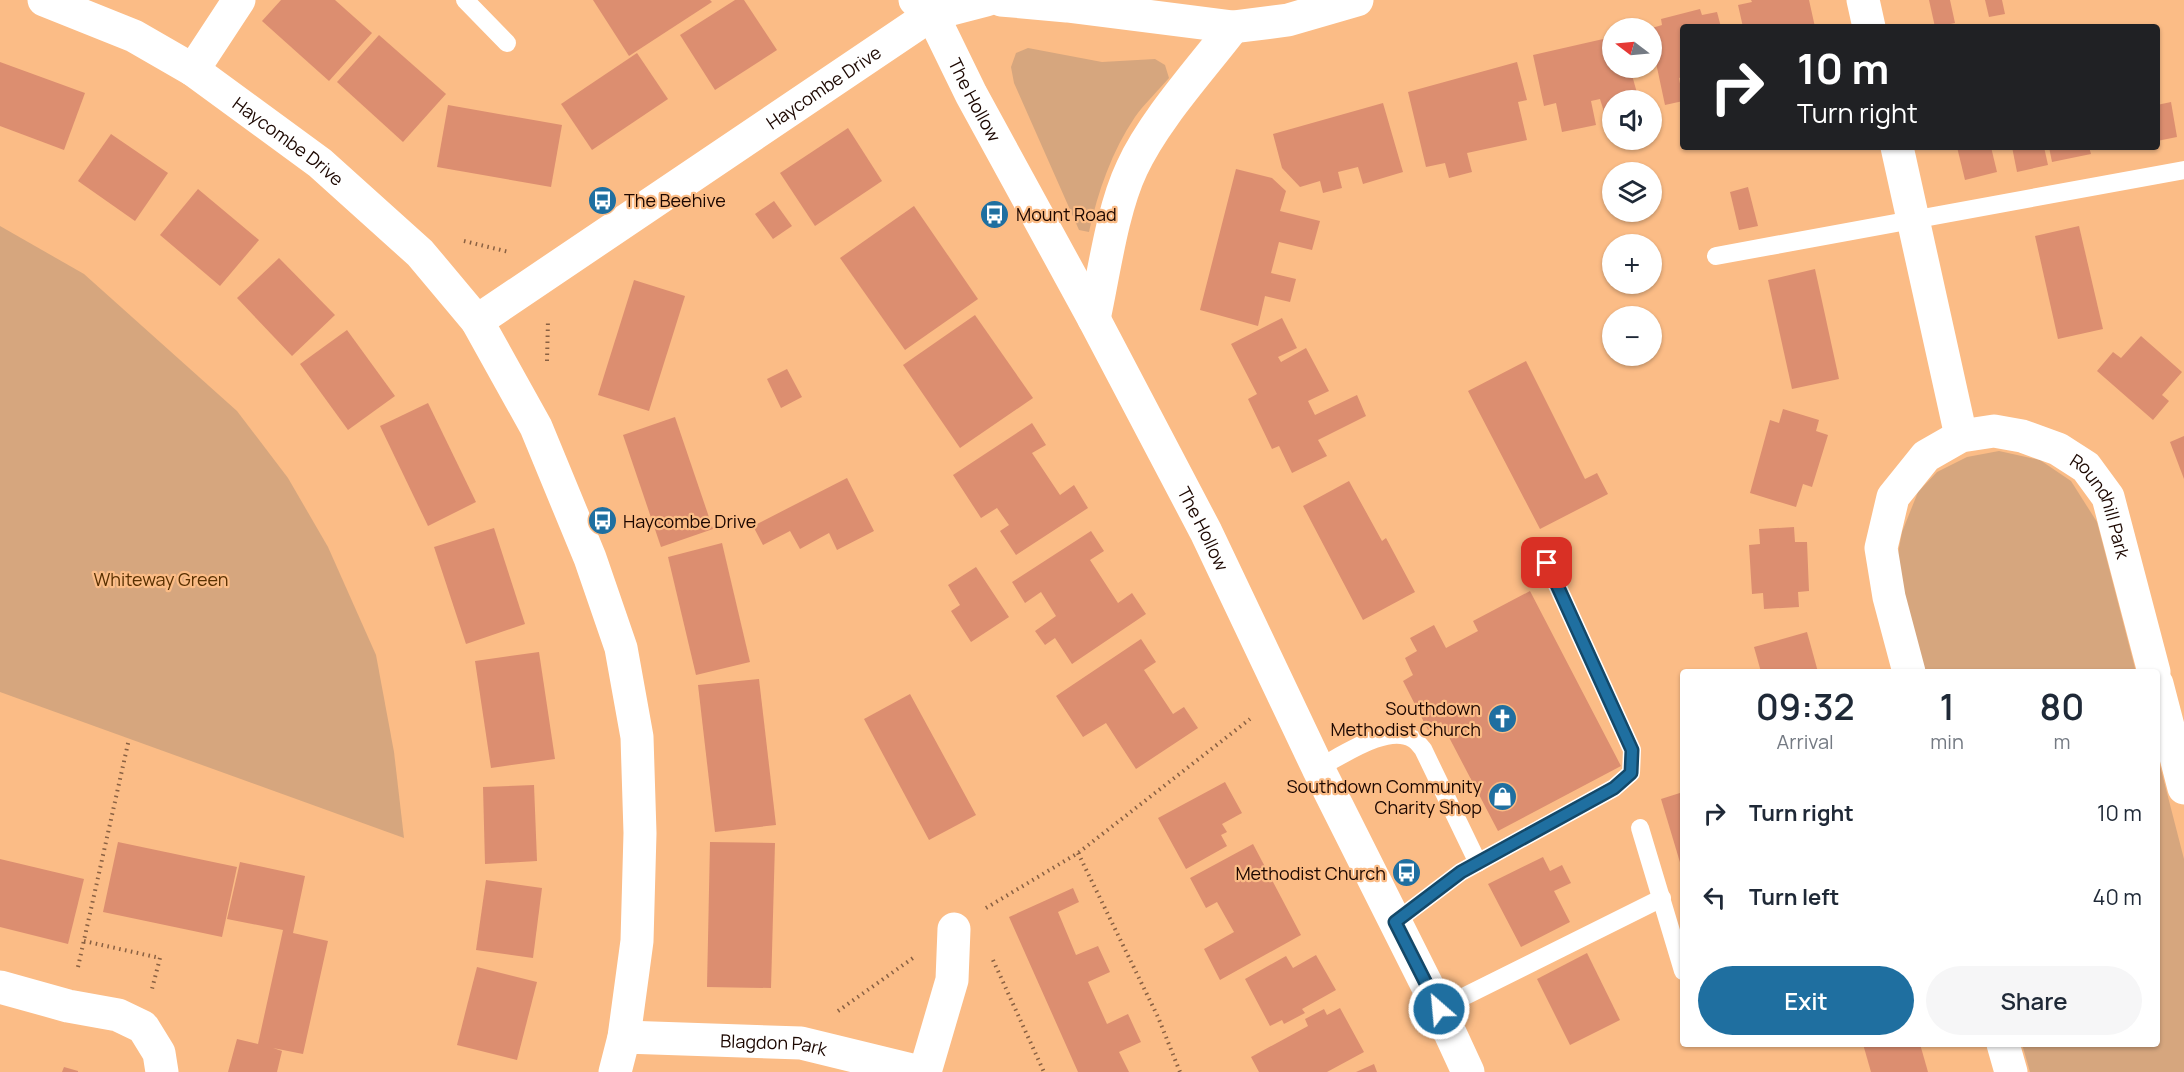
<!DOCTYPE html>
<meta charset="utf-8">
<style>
body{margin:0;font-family:Manrope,sans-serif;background:#f6f6f7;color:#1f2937;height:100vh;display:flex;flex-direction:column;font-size:22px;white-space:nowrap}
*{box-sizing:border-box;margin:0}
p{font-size:20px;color:#747a83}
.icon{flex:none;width:33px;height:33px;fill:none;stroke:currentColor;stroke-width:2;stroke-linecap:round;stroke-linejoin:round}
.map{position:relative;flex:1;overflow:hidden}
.sheet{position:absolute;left:1680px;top:669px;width:480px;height:378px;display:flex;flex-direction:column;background:#fff;border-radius:6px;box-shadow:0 2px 4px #0004}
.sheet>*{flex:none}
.guide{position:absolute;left:1680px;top:24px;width:480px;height:126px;border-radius:6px;box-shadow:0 2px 4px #0004;background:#202124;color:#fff;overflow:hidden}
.needle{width:39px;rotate:286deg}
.controls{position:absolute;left:1602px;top:18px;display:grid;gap:12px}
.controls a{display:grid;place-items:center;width:60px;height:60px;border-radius:50%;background:#fff;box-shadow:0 2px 4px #0004;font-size:30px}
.pin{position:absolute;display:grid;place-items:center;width:51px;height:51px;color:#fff;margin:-26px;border-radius:12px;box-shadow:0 3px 9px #0006}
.me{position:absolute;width:66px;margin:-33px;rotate:333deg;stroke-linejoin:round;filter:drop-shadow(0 0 4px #0008)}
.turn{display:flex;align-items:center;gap:21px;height:126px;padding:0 18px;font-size:27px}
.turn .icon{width:78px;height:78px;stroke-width:2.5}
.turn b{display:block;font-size:42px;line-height:51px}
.eta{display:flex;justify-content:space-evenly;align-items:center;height:102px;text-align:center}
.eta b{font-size:36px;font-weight:600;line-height:42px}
.primary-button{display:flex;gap:12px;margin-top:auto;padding:12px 18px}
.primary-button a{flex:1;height:69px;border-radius:36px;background:#1f6fa0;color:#fff;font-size:24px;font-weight:600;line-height:69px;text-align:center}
.primary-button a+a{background:#f6f6f7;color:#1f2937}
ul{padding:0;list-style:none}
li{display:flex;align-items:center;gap:18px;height:84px;padding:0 18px}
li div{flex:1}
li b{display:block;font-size:22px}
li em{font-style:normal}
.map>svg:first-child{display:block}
.green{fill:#d6a67e}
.building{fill:#dc8e70}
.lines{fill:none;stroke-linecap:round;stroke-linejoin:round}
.path{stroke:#896042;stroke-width:4;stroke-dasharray:1.5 4.5;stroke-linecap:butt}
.service{stroke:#fff;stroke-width:18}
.minor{stroke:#fff;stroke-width:33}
.tertiary{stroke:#fff;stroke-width:33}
.route-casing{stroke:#144868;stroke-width:15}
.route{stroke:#1f6fa0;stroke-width:10}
.labels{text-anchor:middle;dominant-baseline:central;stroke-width:4.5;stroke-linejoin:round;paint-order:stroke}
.street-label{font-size:18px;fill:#1c0700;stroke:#fbbc86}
.poi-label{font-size:18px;fill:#1c0700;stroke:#fbbc86;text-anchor:start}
.park-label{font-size:18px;fill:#593001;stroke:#fbbc86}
</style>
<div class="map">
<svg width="2184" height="1072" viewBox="0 0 2184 1072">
<rect width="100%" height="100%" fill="#fbbc86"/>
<g class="green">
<path d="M 1028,48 L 1102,62 L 1155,59 L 1165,65 L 1169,78 C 1158,91 1145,103 1135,117 C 1112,151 1098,191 1089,232 L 1079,230 L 1014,83 L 1011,67 L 1016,53 Z"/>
<path d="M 0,226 L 84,274 L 237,411 L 288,478 L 328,547 L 376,655 L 394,752 L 404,838 L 0,692 Z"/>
<path d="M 1999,451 L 2040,460 L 2071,481 L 2097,522 L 2136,672 L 1924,672 L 1896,564 L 1902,532 L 1918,492 L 1937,472 L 1967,457 Z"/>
<path d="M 2157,754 L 2184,859 L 2184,1072 L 2030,1072 L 2022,1044 L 2157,1044 Z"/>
</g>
<g class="building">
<path d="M 281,0 L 335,0 L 372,33 L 329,81 L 262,21 Z"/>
<path d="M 593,0 L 710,0 L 712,2 L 629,56 Z"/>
<path d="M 735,0 L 744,0 L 777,50 L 715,90 L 680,35 Z"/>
<path d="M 1751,0 L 1809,0 L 1815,27 L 1743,27 L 1738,5 L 1752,2 Z"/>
<path d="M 1929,0 L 1950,0 L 1955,23 L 1935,27 Z"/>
<path d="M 1985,0 L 2002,0 L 2005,14 L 1989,17 Z"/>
<path d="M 1700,9 L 1702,15 L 1717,12 L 1721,27 L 1683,27 L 1683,77 L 1679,78 L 1683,101 L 1665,105 L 1652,44 L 1652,28 L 1662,25 L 1661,19 Z"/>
<path d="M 379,35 L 446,94 L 403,142 L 337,82 Z"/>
<path d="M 1612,37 L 1612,68 L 1630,68 L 1639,100 L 1612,100 L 1612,113 L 1605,115 L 1600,99 L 1591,101 L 1596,125 L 1562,132 L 1556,103 L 1544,106 L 1533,55 Z"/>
<path d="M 637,53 L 668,99 L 592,150 L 561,104 Z"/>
<path d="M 0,62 L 85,93 L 64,150 L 0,126 Z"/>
<path d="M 1517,62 L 1527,100 L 1518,102 L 1527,140 L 1467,153 L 1472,172 L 1449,178 L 1445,163 L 1426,167 L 1408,92 Z"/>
<path d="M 2171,102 L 2177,137 L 2157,141 L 2157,105 Z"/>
<path d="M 1383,103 L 1403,172 L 1363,184 L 1358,167 L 1338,172 L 1342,188 L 1323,193 L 1320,181 L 1300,187 L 1282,168 L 1273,134 Z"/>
<path d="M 448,105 L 562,125 L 551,187 L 437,167 Z"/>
<path d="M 848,128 L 882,181 L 815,226 L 780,173 Z"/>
<path d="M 111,134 L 168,173 L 135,221 L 78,181 Z"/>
<path d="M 1957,147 L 1991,147 L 1997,172 L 1965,180 Z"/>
<path d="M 2012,147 L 2044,147 L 2048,165 L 2017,172 Z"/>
<path d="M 2049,147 L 2089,147 L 2091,154 L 2052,162 Z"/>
<path d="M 1236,169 L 1272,178 L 1286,191 L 1280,211 L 1320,221 L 1312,250 L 1279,242 L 1271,273 L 1296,279 L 1290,302 L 1265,296 L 1258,326 L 1200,310 Z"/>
<path d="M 1748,187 L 1758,226 L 1739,230 L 1730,192 Z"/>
<path d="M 198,189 L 259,240 L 220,286 L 160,235 Z"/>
<path d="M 774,201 L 792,226 L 773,239 L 755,214 Z"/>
<path d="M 914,206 L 978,299 L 905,350 L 840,258 Z"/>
<path d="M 2079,226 L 2103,329 L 2058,339 L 2035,236 Z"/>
<path d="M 279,258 L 335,315 L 292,356 L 237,298 Z"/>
<path d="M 1815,269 L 1839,379 L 1792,389 L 1768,280 Z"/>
<path d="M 634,280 L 685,296 L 649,411 L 598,395 Z"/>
<path d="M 975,315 L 1033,398 L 960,448 L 903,365 Z"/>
<path d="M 1282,318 L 1297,348 L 1278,357 L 1281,362 L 1306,348 L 1329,391 L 1308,401 L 1315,415 L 1357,395 L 1366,416 L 1318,440 L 1327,456 L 1292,473 L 1279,446 L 1272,449 L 1248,399 L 1257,394 L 1231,344 Z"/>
<path d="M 347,330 L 395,396 L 348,430 L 300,364 Z"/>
<path d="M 2141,336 L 2182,372 L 2162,395 L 2169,401 L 2153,420 L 2097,371 L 2113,352 L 2121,358 Z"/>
<path d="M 1526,361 L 1585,479 L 1597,473 L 1608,494 L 1540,529 L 1468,391 Z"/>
<path d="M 787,369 L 802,397 L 781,408 L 767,379 Z"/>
<path d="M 428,403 L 476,502 L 428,526 L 380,426 Z"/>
<path d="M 1783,409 L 1819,420 L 1816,431 L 1828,435 L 1812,487 L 1803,484 L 1796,507 L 1750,493 L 1770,420 L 1779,423 Z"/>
<path d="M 675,417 L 713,529 L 661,547 L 623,435 Z"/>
<path d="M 1032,423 L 1046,445 L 1032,453 L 1060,495 L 1074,485 L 1088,508 L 1016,555 L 1000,531 L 1009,525 L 997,508 L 981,518 L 953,475 Z"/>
<path d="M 2184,436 L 2184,479 L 2170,442 Z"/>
<path d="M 847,478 L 874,531 L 837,550 L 829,533 L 800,549 L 790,531 L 763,545 L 753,526 Z"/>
<path d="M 1349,481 L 1382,541 L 1386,538 L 1415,592 L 1363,620 L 1303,506 Z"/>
<path d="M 1794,527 L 1795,542 L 1807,542 L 1809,591 L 1798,592 L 1799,607 L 1764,609 L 1763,593 L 1752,594 L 1749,545 L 1760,544 L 1759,529 Z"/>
<path d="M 494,528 L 525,624 L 466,644 L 434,547 Z"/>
<path d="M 1091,531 L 1104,551 L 1090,560 L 1118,603 L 1132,593 L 1146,614 L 1072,664 L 1055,638 L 1045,645 L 1035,631 L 1056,616 L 1041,592 L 1025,603 L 1012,582 Z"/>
<path d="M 722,543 L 750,662 L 696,675 L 668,557 Z"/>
<path d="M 976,567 L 1009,617 L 971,642 L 951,611 L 960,605 L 948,585 Z"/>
<path d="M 1530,591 L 1621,766 L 1498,831 L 1441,722 L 1428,730 L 1403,681 L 1413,675 L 1405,658 L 1417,651 L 1410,638 L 1434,625 L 1446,648 L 1478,631 L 1473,621 Z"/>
<path d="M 1807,632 L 1818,672 L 1761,672 L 1754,647 Z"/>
<path d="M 1141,639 L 1156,662 L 1144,670 L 1173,714 L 1184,707 L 1198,728 L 1136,769 L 1106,723 L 1083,737 L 1056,696 Z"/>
<path d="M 539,652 L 555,759 L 491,768 L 475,661 Z"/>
<path d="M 759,679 L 776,825 L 715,832 L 698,685 Z"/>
<path d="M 910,694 L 976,815 L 929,840 L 864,719 Z"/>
<path d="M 1225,782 L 1242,813 L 1222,824 L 1227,832 L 1221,835 L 1227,846 L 1186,869 L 1158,818 Z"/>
<path d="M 534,785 L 537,861 L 485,864 L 483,787 Z"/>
<path d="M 1683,792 L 1683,869 L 1682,869 L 1661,799 Z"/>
<path d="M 118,842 L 237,867 L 222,937 L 103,912 Z"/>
<path d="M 710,842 L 775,843 L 771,988 L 707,987 Z"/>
<path d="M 1253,844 L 1301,935 L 1220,980 L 1204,949 L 1234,932 L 1217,902 L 1206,908 L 1190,878 Z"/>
<path d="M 1543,857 L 1550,871 L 1562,865 L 1571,883 L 1554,891 L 1570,922 L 1521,947 L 1488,884 Z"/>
<path d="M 0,859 L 84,879 L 68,944 L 0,927 Z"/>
<path d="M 240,862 L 305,876 L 293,933 L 328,941 L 303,1054 L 273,1048 L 282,1051 L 277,1072 L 228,1072 L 237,1039 L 258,1044 L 283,930 L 227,919 Z"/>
<path d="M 486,880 L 542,888 L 533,958 L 476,950 Z"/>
<path d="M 1073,888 L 1079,902 L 1058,912 L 1076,955 L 1098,946 L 1110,972 L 1088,982 L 1107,1024 L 1128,1014 L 1134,1027 L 1141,1042 L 1119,1052 L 1129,1072 L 1078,1072 L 1009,917 Z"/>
<path d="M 1587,953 L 1620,1020 L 1570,1045 L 1537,979 Z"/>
<path d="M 1316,955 L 1336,990 L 1302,1009 L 1305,1013 L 1284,1024 L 1282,1020 L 1270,1026 L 1245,979 L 1286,956 L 1293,968 Z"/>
<path d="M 477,967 L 537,982 L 517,1060 L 457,1045 Z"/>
<path d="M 1340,1008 L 1364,1052 L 1327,1072 L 1259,1072 L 1251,1057 L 1308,1026 L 1305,1019 L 1324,1009 L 1327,1015 Z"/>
<path d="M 1863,1044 L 1920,1044 L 1928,1072 L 1871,1072 Z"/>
<path d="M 1374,1064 L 1377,1072 L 1356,1072 Z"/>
<path d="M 64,1067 L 78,1071 L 78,1072 L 62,1072 Z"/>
</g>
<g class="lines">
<g class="path">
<path d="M 464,241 L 509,252"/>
<path d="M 547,361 L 548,320"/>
<path d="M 1078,853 L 1158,1017 L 1180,1072"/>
<path d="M 986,908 L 1078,853 L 1250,719"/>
<path d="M 84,941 L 160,958 L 152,989"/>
<path d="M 993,960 L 1044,1072"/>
<path d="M 78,967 L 129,739"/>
<path d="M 838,1011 L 913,958"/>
</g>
<g class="service">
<path d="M 465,0 L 507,43"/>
<path d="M 1716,256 L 2184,170"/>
<path d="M 1318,768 C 1342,756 1388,723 1413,739 C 1417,741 1420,746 1423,749 L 1478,863"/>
<path d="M 1640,828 L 1683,971"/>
<path d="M 1395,922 L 1461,872 L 1614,788 L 1631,773 L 1632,750 L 1547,563"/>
<path d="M 1439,1009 L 1662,898"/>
</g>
<g class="minor">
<path id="s1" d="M 44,0 L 134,36 L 193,70 L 320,163 L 420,253 L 477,321 L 536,427 L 590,558 L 621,648 L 637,737 L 640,833 L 637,941 L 624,1037 L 615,1072"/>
<path d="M 1001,0 L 1067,6 L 1233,27 L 1288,20 L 1357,0"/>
<path d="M 1863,0 L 1869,27"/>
<path d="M 193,70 L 239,0"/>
<path d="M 1897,147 L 1961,436"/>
<path d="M 1094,319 C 1104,273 1112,210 1132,168 C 1154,120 1201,69 1233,27"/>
<path id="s2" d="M 477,321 L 932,14 L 986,0"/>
<path id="s3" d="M 1909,672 L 1889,597 L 1881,548 L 1893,497 L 1926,456 L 1961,436 L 1994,431 L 2022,436 L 2058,449 L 2086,467 L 2108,497 L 2154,672"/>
<path d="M 2157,684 L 2184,788"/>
<path d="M 0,987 L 68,1006 L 118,1015 L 143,1027 L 159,1053 L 162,1072"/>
<path id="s4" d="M 624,1037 L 801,1043 L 920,1072"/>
<path d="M 2003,1044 L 2011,1072"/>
<path d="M 925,1072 L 952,980 L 954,929"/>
</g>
<path class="tertiary" id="s5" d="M 915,0 L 932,14 L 971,94 L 1094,319 L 1206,532 L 1318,768 L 1439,1009 L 1468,1072"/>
</g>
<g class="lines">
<defs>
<path id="route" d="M 1439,1009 L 1395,922 L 1461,872 L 1614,788 L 1631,773 L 1632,750 L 1547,563"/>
</defs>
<use href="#route" class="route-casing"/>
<use href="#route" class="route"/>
</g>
<defs>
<symbol id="bus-disc" viewBox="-11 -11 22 22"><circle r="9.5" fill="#1f6fa0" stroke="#fbbc86"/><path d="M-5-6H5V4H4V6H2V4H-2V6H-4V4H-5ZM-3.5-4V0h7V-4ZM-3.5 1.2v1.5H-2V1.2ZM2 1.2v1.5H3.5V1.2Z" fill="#fff"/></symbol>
<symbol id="church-disc" viewBox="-11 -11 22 22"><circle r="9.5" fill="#1f6fa0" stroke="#fbbc86"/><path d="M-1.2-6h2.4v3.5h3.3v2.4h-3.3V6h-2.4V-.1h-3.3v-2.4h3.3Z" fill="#fff"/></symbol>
<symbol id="shop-disc" viewBox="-11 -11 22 22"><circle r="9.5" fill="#1f6fa0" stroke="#fbbc86"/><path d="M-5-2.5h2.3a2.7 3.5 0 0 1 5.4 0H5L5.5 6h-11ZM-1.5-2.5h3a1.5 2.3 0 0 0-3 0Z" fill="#fff"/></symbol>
</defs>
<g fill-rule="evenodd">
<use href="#bus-disc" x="586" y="184" width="33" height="33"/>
<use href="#bus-disc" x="978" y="198" width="33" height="33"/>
<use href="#bus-disc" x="586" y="504" width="33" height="33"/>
<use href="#church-disc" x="1486" y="702" width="33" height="33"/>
<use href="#shop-disc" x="1486" y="780" width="33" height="33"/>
<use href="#bus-disc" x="1390" y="856" width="33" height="33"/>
</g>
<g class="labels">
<g class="street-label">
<text stroke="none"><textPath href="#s2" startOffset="418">Haycombe Drive</textPath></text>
<text stroke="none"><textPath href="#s5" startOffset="118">The Hollow</textPath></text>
<text stroke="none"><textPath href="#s1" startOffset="284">Haycombe Drive</textPath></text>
<text stroke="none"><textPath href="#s3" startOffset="448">Roundhill Park</textPath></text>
<text stroke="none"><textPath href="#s5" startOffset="604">The Hollow</textPath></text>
<text stroke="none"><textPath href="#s4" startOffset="150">Blagdon Park</textPath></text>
</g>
<g class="poi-label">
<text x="624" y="200">The Beehive</text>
<text x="1016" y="214">Mount Road</text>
<text x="623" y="521">Haycombe Drive</text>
<text x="1481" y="708" text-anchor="end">Southdown<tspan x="1481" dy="21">Methodist Church</tspan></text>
<text x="1482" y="786" text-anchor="end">Southdown Community<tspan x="1482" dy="21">Charity Shop</tspan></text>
<text x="1386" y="873" text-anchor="end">Methodist Church</text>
</g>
<g class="park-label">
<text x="161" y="579">Whiteway Green</text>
</g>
</g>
</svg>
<div class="controls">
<a><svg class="needle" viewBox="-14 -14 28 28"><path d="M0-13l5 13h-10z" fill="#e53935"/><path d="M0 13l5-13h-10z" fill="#747a83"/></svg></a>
<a><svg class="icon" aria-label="sound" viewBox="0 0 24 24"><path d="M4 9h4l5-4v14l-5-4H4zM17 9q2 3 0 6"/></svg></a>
<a><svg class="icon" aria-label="layers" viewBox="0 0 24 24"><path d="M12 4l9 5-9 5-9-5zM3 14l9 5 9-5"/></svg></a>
<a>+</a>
<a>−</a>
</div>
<div class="pin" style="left:1547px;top:563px;background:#d93025"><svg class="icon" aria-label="arrive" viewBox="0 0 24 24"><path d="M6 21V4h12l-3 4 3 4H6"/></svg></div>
<svg class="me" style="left:1439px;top:1009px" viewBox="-20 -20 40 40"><circle r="17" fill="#1f6fa0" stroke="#fff" stroke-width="3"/><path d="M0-11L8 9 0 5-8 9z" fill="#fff"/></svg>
<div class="guide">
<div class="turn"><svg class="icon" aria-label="right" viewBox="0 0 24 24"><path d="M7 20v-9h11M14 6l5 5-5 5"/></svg><div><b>10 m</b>Turn right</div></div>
</div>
<section class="sheet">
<div class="eta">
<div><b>09:32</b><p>Arrival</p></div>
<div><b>1</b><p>min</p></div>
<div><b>80</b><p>m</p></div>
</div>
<ul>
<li><svg class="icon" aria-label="right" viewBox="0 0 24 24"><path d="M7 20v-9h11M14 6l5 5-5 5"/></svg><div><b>Turn right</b></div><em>10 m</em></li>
<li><svg class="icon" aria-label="left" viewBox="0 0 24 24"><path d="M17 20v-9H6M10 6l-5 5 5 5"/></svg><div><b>Turn left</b></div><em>40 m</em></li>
</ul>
<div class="primary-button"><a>Exit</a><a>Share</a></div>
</section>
</div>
